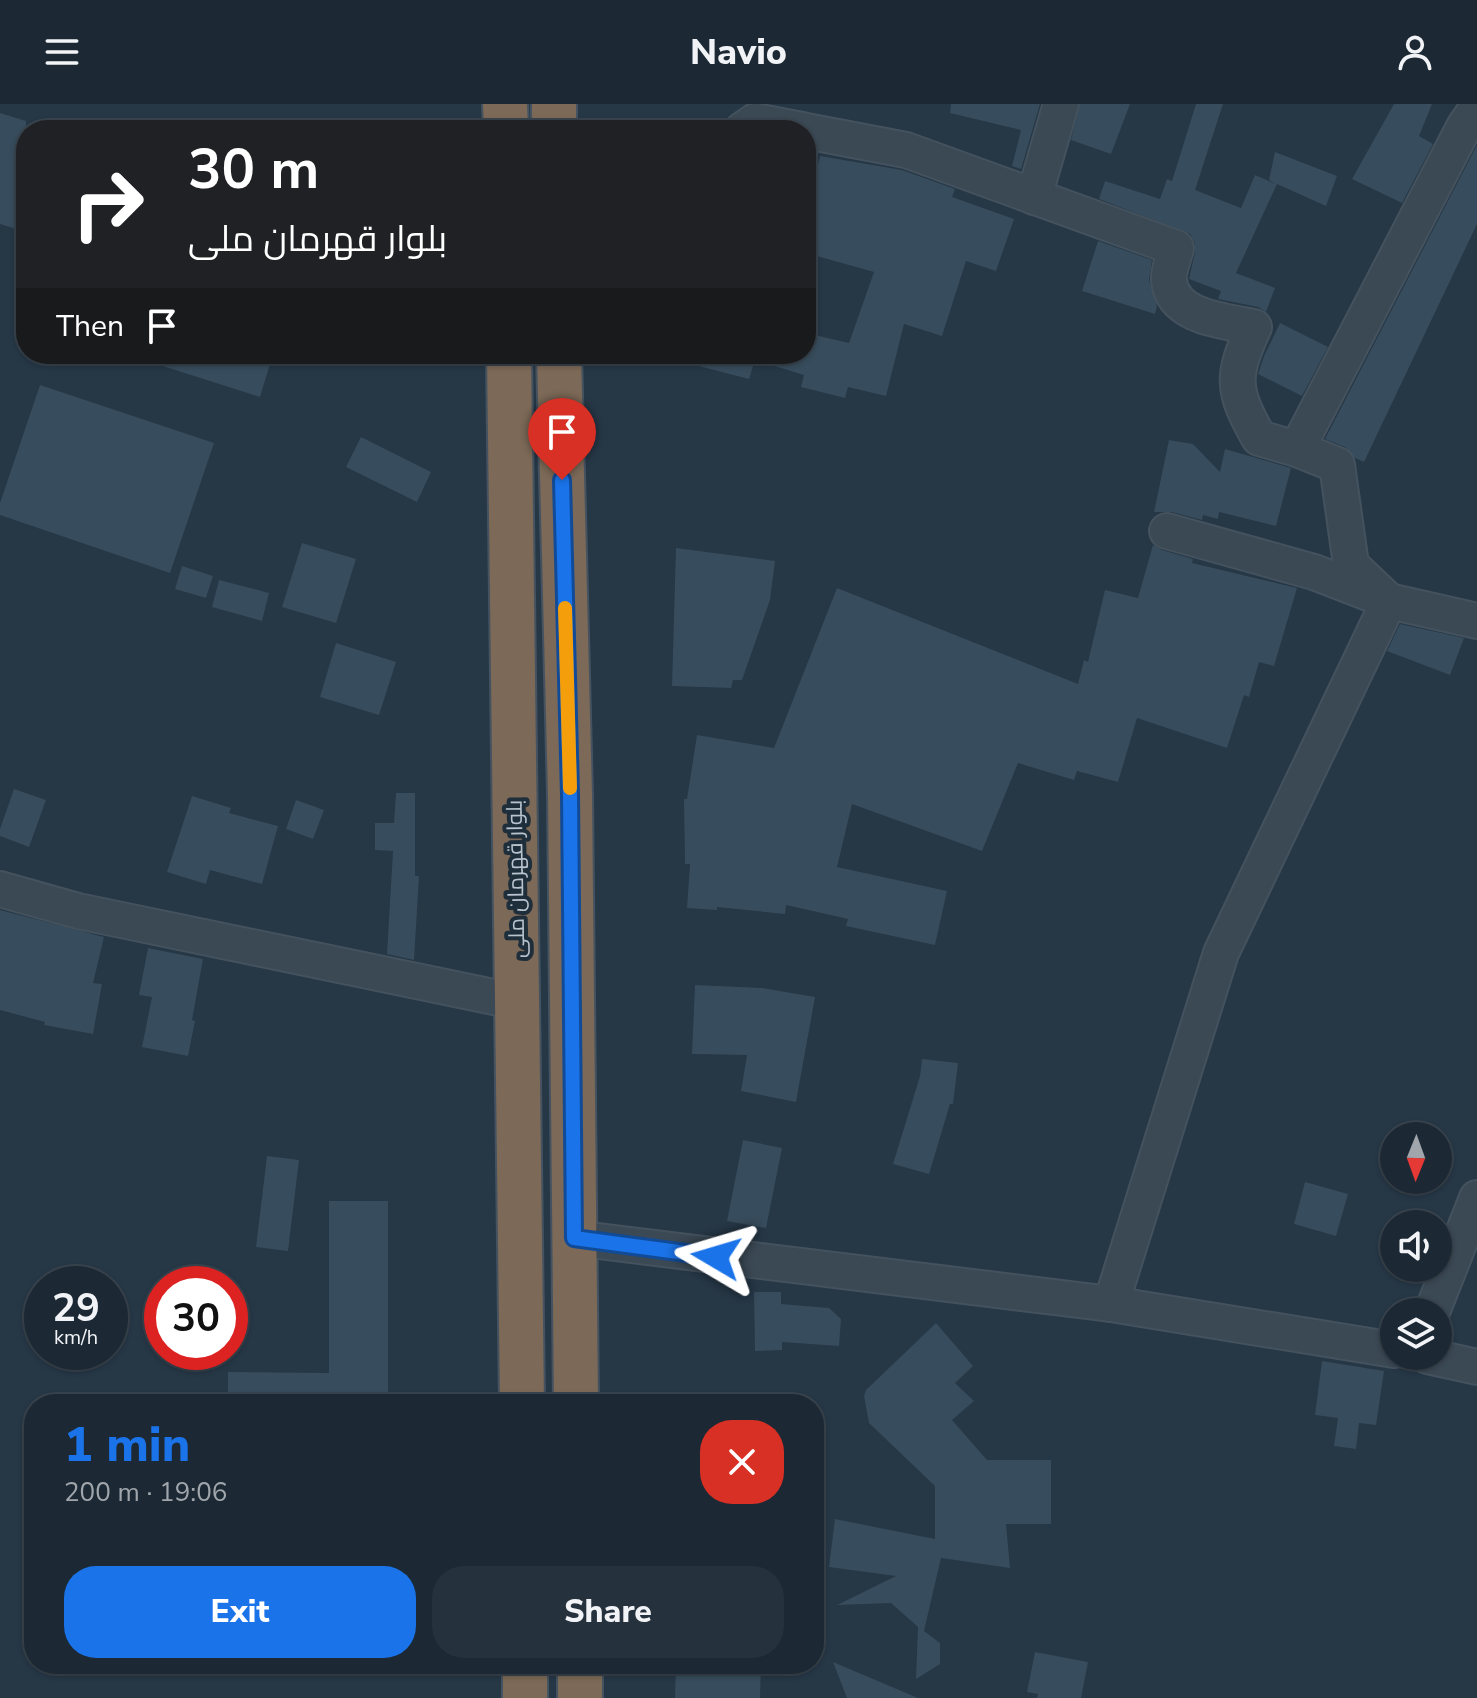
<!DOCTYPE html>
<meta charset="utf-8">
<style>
body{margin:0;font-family:"Nunito Sans",Cairo,sans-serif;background:#25313c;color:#f1f3f6;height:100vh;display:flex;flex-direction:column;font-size:30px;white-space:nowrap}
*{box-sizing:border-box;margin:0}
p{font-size:26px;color:#a0a6ac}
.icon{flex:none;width:44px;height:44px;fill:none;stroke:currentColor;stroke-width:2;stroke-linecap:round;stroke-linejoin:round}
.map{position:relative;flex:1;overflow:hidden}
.sheet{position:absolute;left:24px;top:1290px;width:800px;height:280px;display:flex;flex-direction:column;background:#1c2934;border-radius:32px;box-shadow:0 2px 6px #0004,0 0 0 2px #3a454f}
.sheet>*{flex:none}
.hud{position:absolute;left:16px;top:16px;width:800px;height:244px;border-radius:32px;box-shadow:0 2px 6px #0004,0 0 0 2px #3a454f;background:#202124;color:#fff;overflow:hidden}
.needle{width:52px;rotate:181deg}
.fabs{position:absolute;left:1380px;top:1018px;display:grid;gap:16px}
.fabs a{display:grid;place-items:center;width:72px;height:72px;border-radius:50%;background:#1c2934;box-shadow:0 2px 6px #0004,0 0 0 2px #3a454f;font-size:40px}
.speed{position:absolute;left:24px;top:1162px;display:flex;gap:16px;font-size:40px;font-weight:700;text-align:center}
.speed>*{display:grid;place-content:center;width:104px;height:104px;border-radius:50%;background:#1c2934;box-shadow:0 2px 6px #0004,0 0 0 2px #3a454f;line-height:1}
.speed small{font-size:20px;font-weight:400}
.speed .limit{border:12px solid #d22;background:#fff;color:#111}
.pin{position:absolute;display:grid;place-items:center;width:68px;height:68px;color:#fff;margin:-82px -34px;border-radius:50% 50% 50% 0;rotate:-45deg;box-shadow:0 0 8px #0007}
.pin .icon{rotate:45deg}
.me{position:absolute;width:88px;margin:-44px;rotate:277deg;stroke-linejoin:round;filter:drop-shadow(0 0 6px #0008)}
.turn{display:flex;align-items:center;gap:28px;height:168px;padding:0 40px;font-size:36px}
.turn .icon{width:104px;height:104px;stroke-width:2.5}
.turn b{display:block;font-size:56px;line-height:68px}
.then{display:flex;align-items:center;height:76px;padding:0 40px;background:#0003;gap:16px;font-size:30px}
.round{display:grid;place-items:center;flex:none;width:84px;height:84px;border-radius:32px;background:#25313c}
.summary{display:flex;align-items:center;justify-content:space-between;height:136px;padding:0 40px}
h1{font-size:48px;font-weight:800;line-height:60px;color:#1a73e8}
.cta{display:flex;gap:16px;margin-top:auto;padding:16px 40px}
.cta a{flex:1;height:92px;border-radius:32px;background:#1a73e8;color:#fff;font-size:32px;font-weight:800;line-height:92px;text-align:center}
.cta a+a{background:#25313c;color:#f1f3f6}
header{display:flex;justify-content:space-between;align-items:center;height:104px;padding:0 40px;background:#1c2934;font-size:36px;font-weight:800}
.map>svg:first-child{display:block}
.building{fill:#374c5c}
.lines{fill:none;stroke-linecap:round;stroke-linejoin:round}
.street-casing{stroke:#44525e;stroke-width:38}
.highway-casing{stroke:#455360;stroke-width:48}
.street{stroke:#3b4955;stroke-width:34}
.highway{stroke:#7c6957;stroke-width:44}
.route-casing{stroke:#114b97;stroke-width:20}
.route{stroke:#1a73e8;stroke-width:14}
.slow{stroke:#f59e0b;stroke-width:14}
.labels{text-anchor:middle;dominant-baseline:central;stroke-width:8;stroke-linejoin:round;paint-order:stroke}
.street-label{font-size:22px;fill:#b8c3ce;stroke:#1f2e3b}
</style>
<header><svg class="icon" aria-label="menu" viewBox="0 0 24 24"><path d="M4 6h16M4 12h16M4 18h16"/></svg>Navio<svg class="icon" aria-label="person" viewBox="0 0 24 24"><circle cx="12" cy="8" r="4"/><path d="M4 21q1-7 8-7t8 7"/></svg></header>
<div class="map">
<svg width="1477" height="1594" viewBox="0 0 1477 1594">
<rect width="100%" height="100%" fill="#263746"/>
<g class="building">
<path d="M 951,0 L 1040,0 L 1021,65 L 1012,62 L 1021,26 L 950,9 Z"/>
<path d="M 1080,0 L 1130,0 L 1111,50 L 1071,36 Z"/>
<path d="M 1196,0 L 1223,0 L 1195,86 L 1241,104 L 1255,71 L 1276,80 L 1269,76 L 1275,48 L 1337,72 L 1326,102 L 1277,80 L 1236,169 L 1275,184 L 1266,208 L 1258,203 L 1218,195 L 1221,187 L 1189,175 L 1195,148 L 1195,139 L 1190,130 L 1099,95 L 1105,77 L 1160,95 L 1167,75 L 1172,77 Z"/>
<path d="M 1394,0 L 1432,0 L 1419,32 L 1433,40 L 1402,99 L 1352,75 Z"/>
<path d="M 0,9 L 26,17 L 26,128 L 0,120 Z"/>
<path d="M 1477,41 L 1477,120 L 1364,358 L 1355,354 L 1345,343 L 1325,335 Z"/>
<path d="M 820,52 L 902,66 L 955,85 L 952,93 L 1014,115 L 996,167 L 966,157 L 942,232 L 904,220 L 886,292 L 848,283 L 845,294 L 801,283 L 804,271 L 755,256 L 749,275 L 683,258 L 684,250 L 806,250 L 806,229 L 849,239 L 874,168 L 806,149 L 806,64 L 817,65 Z"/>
<path d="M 1098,137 L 1152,156 L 1149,176 L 1157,202 L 1155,210 L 1082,187 Z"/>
<path d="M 1280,219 L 1328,243 L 1302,292 L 1258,270 L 1264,252 Z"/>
<path d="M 142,250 L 273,250 L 260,293 L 141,255 Z"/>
<path d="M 40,281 L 214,339 L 170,469 L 0,411 L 0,399 Z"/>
<path d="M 361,333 L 431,368 L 417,398 L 346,363 Z"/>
<path d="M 1169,336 L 1193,340 L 1220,368 L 1225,345 L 1291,364 L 1276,422 L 1219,408 L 1218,415 L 1203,411 L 1202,416 L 1172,408 L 1154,408 Z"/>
<path d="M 302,439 L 356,455 L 336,519 L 282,503 Z"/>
<path d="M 1153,441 L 1162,446 L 1193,455 L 1192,459 L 1297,484 L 1274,562 L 1259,558 L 1249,593 L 1244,591 L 1227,644 L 1137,614 L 1118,678 L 1077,667 L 1074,676 L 1018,659 L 982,747 L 852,700 L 837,763 L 947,787 L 935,841 L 846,822 L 848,815 L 786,801 L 785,810 L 717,803 L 717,806 L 687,804 L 690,760 L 685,760 L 684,695 L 687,695 L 697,631 L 774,644 L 837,484 L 1078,580 L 1084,556 L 1088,558 L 1105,486 L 1138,494 Z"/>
<path d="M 676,444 L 775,457 L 770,496 L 742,576 L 733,576 L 731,584 L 672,582 Z"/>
<path d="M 182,462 L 213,472 L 206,494 L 175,485 Z"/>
<path d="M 219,476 L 269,489 L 262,517 L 212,503 Z"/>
<path d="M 1400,520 L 1464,534 L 1450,571 L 1387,547 Z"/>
<path d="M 336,539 L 396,558 L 379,611 L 320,593 Z"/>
<path d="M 14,685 L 46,696 L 29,743 L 0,732 L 0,725 Z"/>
<path d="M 396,689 L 415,689 L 415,772 L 419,772 L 414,856 L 387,850 L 393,747 L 375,746 L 375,719 L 394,719 Z"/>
<path d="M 192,692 L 231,704 L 229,709 L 278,722 L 262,780 L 210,766 L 206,780 L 167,768 Z"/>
<path d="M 296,696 L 324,706 L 313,735 L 286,725 Z"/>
<path d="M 0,806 L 104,833 L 93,879 L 102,880 L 93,930 L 44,921 L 45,918 L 0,906 Z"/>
<path d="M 148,844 L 203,855 L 192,916 L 195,917 L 188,952 L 142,943 L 152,893 L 139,891 Z"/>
<path d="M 695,881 L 762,884 L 815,893 L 796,998 L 741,987 L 747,951 L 692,950 Z"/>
<path d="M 922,955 L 958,959 L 953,1000 L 950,1000 L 929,1070 L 893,1060 L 920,972 Z"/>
<path d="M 743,1036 L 782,1044 L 766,1124 L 727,1117 Z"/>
<path d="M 267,1052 L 299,1056 L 288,1147 L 256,1143 Z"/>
<path d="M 1305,1078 L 1348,1090 L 1336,1132 L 1294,1120 Z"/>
<path d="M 329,1097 L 388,1097 L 388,1300 L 228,1300 L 228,1268 L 329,1269 Z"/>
<path d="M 754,1188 L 781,1188 L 781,1200 L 829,1204 L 841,1215 L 839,1242 L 782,1238 L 782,1246 L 755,1247 Z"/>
<path d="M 936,1219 L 973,1262 L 955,1279 L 974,1297 L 952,1316 L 987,1356 L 1051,1356 L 1051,1420 L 1006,1420 L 1010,1464 L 941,1454 L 924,1527 L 940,1539 L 940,1560 L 916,1575 L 918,1523 L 891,1499 L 837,1501 L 896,1472 L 829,1463 L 835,1415 L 935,1435 L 935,1382 L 869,1319 L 864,1292 L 866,1286 Z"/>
<path d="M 1322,1257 L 1384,1267 L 1376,1321 L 1359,1319 L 1356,1345 L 1334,1342 L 1338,1314 L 1315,1311 Z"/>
<path d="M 1035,1548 L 1088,1558 L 1081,1594 L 1037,1594 L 1038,1590 L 1027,1588 Z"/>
<path d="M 833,1558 L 918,1594 L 847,1594 Z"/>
<path d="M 676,1560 L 761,1560 L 760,1594 L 675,1594 Z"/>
</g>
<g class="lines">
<defs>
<g id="street">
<path d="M 742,26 L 755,17 L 802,26"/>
<path d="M 806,27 L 906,46 L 1176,144 C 1174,153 1168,167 1169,176 C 1172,214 1226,217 1254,223 C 1231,273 1232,286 1259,334 L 1297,345"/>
<path d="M 1034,93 L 1061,0"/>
<path d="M 1167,427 L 1314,468 L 1389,497 L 1477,517"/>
<path d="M 0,785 L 78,807 L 518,898"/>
<path d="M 574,1134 L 1111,1200 L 1394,1246"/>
<path d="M 1111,1200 L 1221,849 L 1389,497 L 1351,461 L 1337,361 L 1297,345 L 1464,23 L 1477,4"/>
<path d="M 1432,1208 L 1477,1094"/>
<path d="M 1427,1252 L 1477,1263"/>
</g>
<g id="highway">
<path d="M 505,0 L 506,26"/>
<path d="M 554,0 L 554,26"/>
<path d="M 509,250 L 522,1300"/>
<path d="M 559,250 L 570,691 L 576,1300"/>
<path d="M 525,1560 L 525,1594"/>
<path d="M 580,1560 L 580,1594"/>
</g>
</defs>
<use href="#street" class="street-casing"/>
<use href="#highway" class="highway-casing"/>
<use href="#street" class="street"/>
<use href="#highway" class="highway"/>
</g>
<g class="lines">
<defs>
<path id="route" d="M 562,376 L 570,691 L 574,1134 L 716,1153"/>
</defs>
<use href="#route" class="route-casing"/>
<use href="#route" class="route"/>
<path class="slow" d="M 565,504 L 570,684"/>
</g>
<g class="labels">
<g class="street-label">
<text transform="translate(516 775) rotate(-91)">بلوار قهرمان ملی</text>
</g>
</g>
</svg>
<div class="fabs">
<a><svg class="needle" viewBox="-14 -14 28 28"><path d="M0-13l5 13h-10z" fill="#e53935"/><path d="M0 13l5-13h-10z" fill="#a0a6ac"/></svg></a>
<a><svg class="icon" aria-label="sound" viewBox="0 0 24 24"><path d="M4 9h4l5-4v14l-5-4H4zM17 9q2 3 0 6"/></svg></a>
<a><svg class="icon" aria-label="layers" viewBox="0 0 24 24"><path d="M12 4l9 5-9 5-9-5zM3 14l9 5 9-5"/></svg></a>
</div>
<div class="speed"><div>29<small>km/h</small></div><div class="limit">30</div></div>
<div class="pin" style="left:562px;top:376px;background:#d93025"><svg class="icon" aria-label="arrive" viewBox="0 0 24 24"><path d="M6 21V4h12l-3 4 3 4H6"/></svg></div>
<svg class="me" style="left:716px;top:1153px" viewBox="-20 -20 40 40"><path d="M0-17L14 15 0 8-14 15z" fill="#1a73e8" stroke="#fff" stroke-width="4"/></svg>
<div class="hud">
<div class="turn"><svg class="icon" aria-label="right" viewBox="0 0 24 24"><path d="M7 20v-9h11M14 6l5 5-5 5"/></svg><div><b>30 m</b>بلوار قهرمان ملی</div></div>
<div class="then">Then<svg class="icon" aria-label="arrive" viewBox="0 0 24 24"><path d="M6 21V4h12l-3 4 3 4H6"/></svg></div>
</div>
<section class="sheet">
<div class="summary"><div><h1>1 min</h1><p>200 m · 19:06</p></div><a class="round" style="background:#d93025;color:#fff"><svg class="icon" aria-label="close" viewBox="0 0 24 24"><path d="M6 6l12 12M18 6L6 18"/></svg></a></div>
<div class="cta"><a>Exit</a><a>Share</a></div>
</section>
</div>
